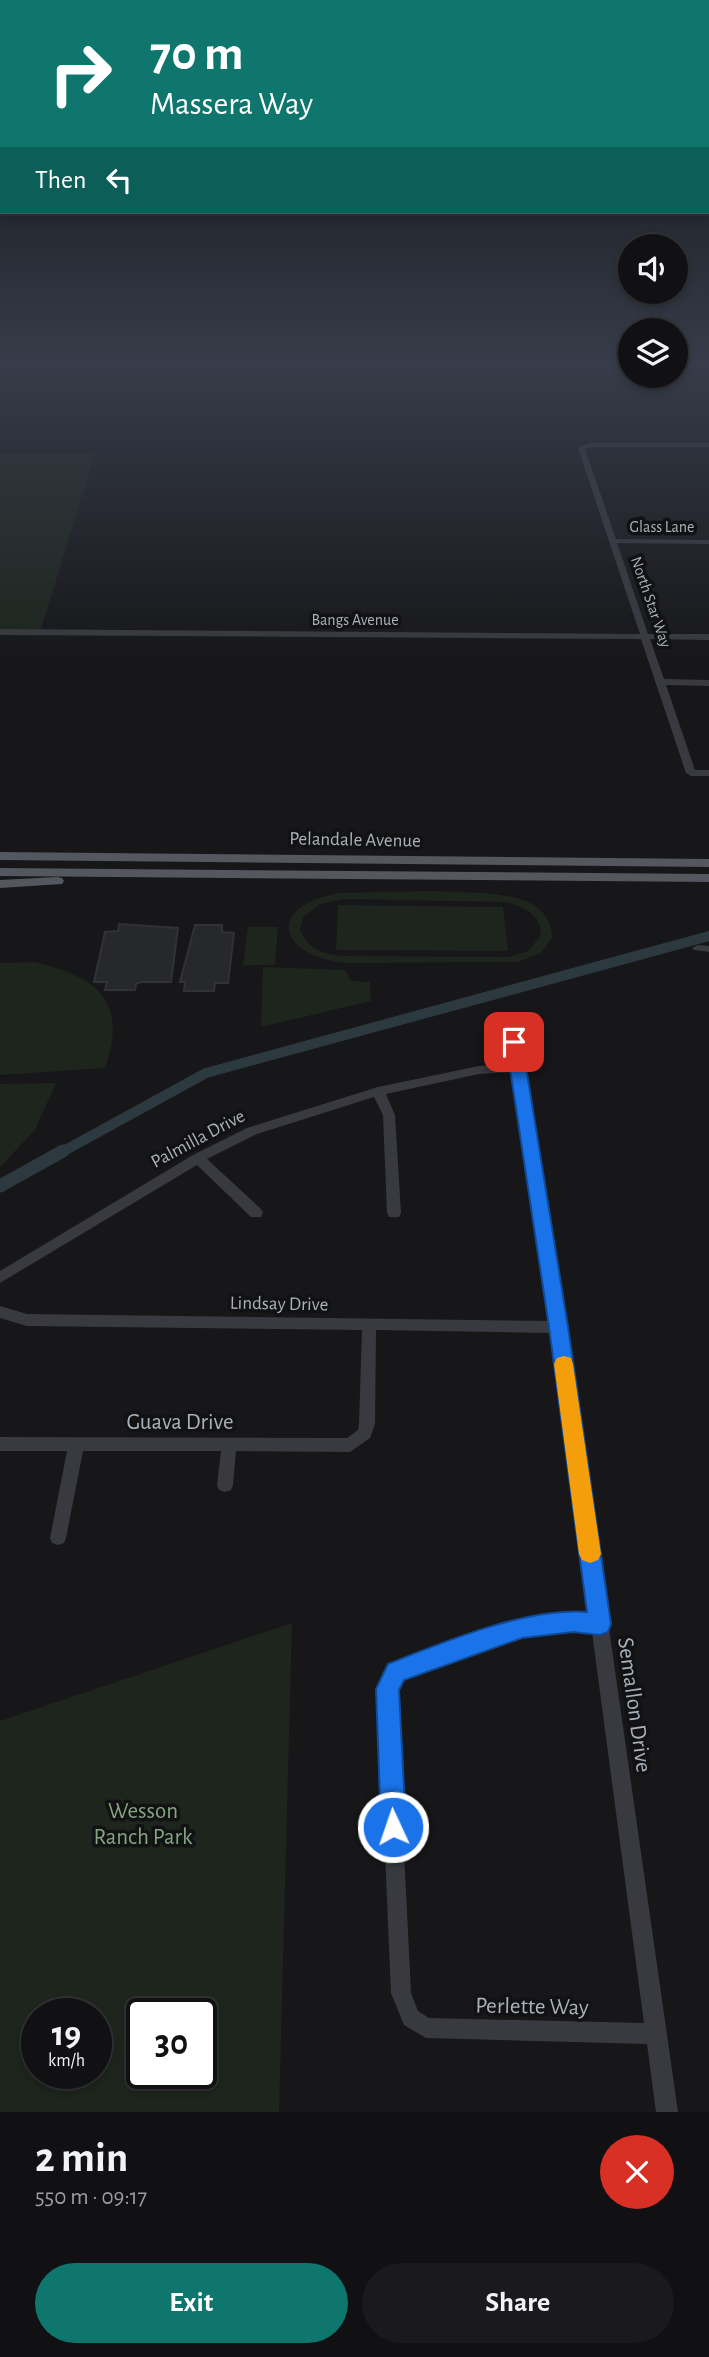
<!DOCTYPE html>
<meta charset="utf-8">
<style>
body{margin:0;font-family:"Alegreya Sans",sans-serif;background:#1a1a1c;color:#f1f3f6;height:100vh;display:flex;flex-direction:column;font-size:26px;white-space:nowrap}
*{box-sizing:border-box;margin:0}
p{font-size:23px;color:#9c9da0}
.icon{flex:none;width:38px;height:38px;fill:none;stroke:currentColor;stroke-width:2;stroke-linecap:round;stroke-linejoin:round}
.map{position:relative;height:2112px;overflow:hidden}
.panel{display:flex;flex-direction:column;background:#111113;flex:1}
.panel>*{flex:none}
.hud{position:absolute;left:0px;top:0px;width:710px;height:214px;box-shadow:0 4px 10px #0003,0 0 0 2px #303133;background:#0f766e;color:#fff;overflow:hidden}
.controls{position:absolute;left:618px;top:234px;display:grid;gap:14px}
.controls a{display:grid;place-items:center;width:70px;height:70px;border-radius:50%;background:#111113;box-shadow:0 4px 10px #0003,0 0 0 2px #303133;font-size:35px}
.speed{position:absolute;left:21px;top:1998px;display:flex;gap:14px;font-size:35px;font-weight:700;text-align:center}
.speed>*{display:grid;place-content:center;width:91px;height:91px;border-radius:50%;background:#111113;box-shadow:0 4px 10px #0003,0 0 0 2px #303133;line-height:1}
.speed small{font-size:18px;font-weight:400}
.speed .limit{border:4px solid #111;border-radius:10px;background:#fff;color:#111}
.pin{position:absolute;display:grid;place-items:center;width:60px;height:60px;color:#fff;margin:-30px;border-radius:14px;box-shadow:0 4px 10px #0006}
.me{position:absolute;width:77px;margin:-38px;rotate:357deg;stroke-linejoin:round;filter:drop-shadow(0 0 5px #0008)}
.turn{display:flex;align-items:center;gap:24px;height:147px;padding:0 35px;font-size:32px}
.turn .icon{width:91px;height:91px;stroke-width:2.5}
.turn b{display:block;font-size:49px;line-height:60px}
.then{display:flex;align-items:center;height:66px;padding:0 35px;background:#0003;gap:14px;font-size:26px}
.round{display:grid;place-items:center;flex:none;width:74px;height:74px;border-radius:37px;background:#1a1a1c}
.headline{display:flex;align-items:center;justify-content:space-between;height:119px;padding:0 35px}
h1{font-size:42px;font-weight:700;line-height:52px}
.cta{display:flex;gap:14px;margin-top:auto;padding:14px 35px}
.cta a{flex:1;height:80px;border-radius:42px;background:#0f766e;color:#fff;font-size:28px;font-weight:700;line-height:80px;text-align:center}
.cta a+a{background:#1a1a1c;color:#f1f3f6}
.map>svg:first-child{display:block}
.green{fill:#1d251d;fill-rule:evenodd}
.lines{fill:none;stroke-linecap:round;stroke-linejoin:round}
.canal-far1{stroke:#2c393e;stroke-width:10}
.canal{stroke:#2c393e;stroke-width:13}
.building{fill:#27282a;stroke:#313235;stroke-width:2}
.minor{fill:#383a3f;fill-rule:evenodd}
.major{fill:#54575e;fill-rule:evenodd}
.route{fill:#1a73e8;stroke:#114b97;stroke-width:2}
.slow{fill:#f59e0b}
.labels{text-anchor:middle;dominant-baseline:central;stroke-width:7;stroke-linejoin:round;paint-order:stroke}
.far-street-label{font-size:16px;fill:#a9b1ba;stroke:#121214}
.street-label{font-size:19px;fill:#a9b1ba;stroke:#121214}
.near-street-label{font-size:23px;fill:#a9b1ba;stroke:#121214}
.near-park-label{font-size:23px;fill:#83a57f;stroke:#121214}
</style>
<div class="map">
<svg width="709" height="2112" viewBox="0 0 709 2112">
<rect width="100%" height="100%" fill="#171719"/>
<g class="green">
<path d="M 0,454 L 95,454 L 40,632 L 0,632 Z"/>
<path d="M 340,893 C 381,892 499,886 530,903 C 544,910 552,922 552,938 L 541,953 L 518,962 L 344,963 C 274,953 268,905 340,893 ZM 344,899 L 506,902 C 523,907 541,914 541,935 L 528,951 L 508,957 L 345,956 C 326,955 307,949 300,930 L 303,917 L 320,904 Z"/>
<path d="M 338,905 L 503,907 L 508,951 L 336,950 Z"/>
<path d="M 248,927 L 278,927 L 275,965 L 243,965 Z"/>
<path d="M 35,962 C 96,977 129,1000 105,1068 L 0,1075 L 0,963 Z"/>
<path d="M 263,967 L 345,970 L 351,981 L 370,982 L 371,1001 L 261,1027 Z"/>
<path d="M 56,1083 L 35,1130 L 0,1167 L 0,1084 Z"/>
<path d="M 292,1623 L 279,2112 L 0,2112 L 0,1721 ZM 37,2014 L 96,2014 L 96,2074 L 37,2074 ZM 142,2014 L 201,2014 L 201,2074 L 142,2074 Z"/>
</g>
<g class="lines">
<path class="canal-far1" d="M 60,1153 L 206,1073 L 709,936"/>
<path class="canal" d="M 0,1186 L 63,1151"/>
</g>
<g class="building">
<path d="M 119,924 L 178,928 L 171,982 L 141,982 L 136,984 L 135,990 L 105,990 L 107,982 L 94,982 L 105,932 L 118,931 Z"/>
<path d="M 195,925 L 222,925 L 222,932 L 234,933 L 228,983 L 215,983 L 214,991 L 184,991 L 185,982 L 180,982 Z"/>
</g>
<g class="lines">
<g class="minor">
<path d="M 590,443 L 709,443 L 709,447 L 591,447 L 585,449 L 616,539 L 709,540 L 709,544 L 617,543 L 648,634 L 709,634 L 709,640 L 650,639 L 664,679 L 709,680 L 709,686 L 666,685 L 695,770 L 709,770 L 709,776 L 691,776 L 686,773 L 641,639 L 0,635 L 0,629 L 640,634 L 578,448 Z"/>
<path d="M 698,945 L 709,946 L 709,952 L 694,950 L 692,948 Z"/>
<path d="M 502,1012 L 508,1016 L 522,1055 L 566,1327 L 678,2112 L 656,2112 L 647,2044 L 426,2038 L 404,2025 L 391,1993 L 378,1689 L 386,1671 L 399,1661 L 453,1641 L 524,1620 L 548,1616 L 590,1616 L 552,1333 L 376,1330 L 375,1424 L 370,1438 L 350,1452 L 236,1451 L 233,1485 L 231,1490 L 225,1492 L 219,1490 L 217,1485 L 221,1451 L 83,1451 L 66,1538 L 64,1543 L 58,1545 L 52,1543 L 50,1538 L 67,1451 L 0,1451 L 0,1437 L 347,1438 L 358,1430 L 359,1424 L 362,1330 L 27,1326 L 0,1318 L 0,1306 L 27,1314 L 551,1321 L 513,1072 L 479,1074 L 386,1094 L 395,1115 L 401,1213 L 399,1217 L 389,1217 L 387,1213 L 383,1115 L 374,1097 L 257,1134 L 207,1159 L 261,1209 L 263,1213 L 261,1217 L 251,1217 L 197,1165 L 0,1283 L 0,1271 L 193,1155 L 247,1128 L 378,1087 L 479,1066 L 511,1064 L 496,1016 ZM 573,1631 L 592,1632 L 644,2023 L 429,2018 L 418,2011 L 411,1993 L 396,1689 L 398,1683 L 411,1673 L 477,1650 L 524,1637 Z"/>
</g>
<g class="major">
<path d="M 0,852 L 709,859 L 709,867 L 0,860 Z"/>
<path d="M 0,868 L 709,874 L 709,882 L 0,876 Z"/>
<path d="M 57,877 L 62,878 L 64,881 L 62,884 L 0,888 L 0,880 Z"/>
</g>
</g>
<linearGradient id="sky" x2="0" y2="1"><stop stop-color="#0d0d0e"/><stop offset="0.55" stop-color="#363c49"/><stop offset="1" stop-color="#363c49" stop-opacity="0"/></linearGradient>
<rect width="709" height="661" fill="url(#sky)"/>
<path class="route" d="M 514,1037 L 522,1042 L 568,1327 L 611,1624 L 608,1632 L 600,1635 L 573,1632 L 522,1638 L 404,1680 L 399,1690 L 406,1827 L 402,1836 L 393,1839 L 385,1836 L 381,1827 L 376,1689 L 388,1664 C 443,1642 528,1607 587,1612 L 549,1327 L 506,1042 Z"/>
<path class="slow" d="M 564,1356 L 571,1358 L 573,1364 L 601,1554 L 598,1560 L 590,1563 L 582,1560 L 579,1554 L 554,1364 L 557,1358 Z"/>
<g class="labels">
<g class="far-street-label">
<text x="662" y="527">Glass Lane</text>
<text transform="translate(651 602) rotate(71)">North Star Way</text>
<text x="355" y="620">Bangs Avenue</text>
</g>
<g class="street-label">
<text transform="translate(355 840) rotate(1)">Pelandale Avenue</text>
<text transform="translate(198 1139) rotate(-28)">Palmilla Drive</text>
<text transform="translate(279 1304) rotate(1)">Lindsay Drive</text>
</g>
<g class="near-street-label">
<text x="180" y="1422">Guava Drive</text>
<text transform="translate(634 1705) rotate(82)">Semallon Drive</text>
<text transform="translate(532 2007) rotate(1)">Perlette Way</text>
</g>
<g class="near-park-label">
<text x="143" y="1811">Wesson<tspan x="143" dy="26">Ranch Park</tspan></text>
</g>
</g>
</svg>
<div class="controls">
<a><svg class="icon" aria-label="sound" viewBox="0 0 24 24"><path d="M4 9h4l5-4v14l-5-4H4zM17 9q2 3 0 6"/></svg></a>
<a><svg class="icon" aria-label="layers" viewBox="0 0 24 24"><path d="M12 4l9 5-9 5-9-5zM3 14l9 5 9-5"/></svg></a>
</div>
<div class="speed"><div>19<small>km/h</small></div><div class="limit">30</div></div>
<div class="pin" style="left:514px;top:1042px;background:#d93025"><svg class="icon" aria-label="arrive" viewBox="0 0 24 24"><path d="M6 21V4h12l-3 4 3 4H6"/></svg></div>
<svg class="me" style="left:393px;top:1827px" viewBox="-20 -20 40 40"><circle r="17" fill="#1a73e8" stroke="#fff" stroke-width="3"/><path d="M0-11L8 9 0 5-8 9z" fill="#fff"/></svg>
<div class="hud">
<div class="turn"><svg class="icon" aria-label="right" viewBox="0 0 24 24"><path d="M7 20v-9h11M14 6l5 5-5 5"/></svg><div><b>70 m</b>Massera Way</div></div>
<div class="then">Then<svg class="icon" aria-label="left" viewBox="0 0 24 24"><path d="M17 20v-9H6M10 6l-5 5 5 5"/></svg></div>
</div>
</div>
<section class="panel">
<div class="headline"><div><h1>2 min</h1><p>550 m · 09:17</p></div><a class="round" style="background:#d93025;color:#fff"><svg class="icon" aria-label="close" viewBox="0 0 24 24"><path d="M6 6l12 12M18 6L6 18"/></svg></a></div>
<div class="cta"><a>Exit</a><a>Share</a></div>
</section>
